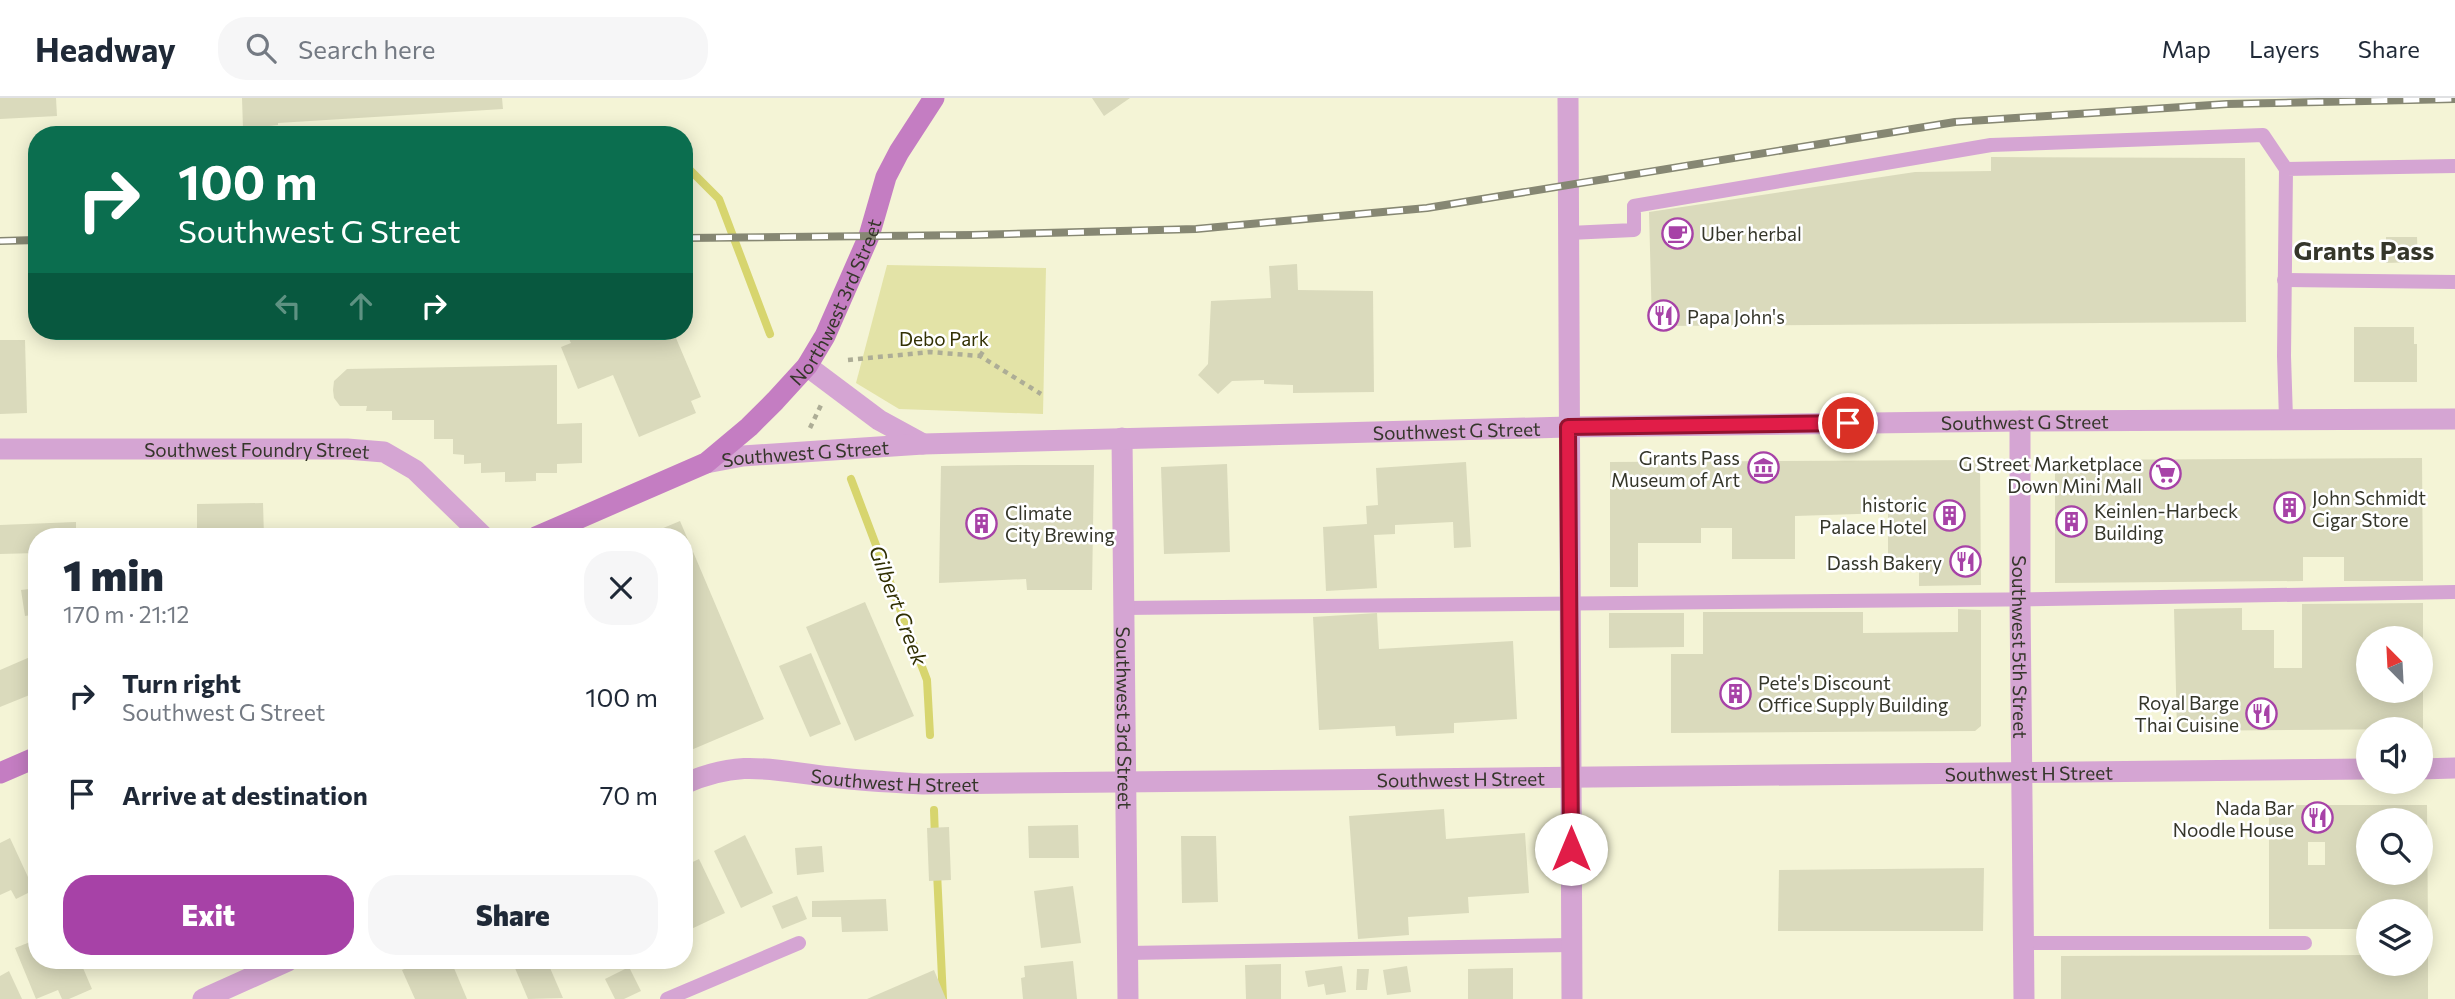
<!DOCTYPE html>
<meta charset="utf-8">
<style>
body{margin:0;font-family:Commissioner,sans-serif;background:#f6f6f7;color:#1f2937;height:100vh;display:flex;flex-direction:column;font-size:26px;white-space:nowrap}
*{box-sizing:border-box;margin:0}
p{font-size:23px;color:#747a83}
.icon{flex:none;width:38px;height:38px;fill:none;stroke:currentColor;stroke-width:2;stroke-linecap:round;stroke-linejoin:round}
.map{position:relative;flex:1;overflow:hidden}
.sheet{position:absolute;left:28px;top:430px;width:665px;height:441px;display:flex;flex-direction:column;background:#fff;border-radius:28px;box-shadow:0 4px 18px #0003}
.sheet>*{flex:none}
.banner{position:absolute;left:28px;top:28px;width:665px;height:214px;border-radius:28px;box-shadow:0 4px 18px #0003;background:#0b6e4f;color:#fff;overflow:hidden}
.needle{width:46px;rotate:336deg}
.controls{position:absolute;left:2356px;top:528px;display:grid;gap:14px}
.controls a{display:grid;place-items:center;width:77px;height:77px;border-radius:50%;background:#fff;box-shadow:0 4px 18px #0003;font-size:35px}
.pin{position:absolute;display:grid;place-items:center;width:60px;height:60px;color:#fff;margin:-30px;border:4px solid #fff;border-radius:50%;box-shadow:0 2px 7px #0007}
.me{position:absolute;width:77px;margin:-38px;rotate:0deg;stroke-linejoin:round;filter:drop-shadow(0 0 5px #0008)}
.turn{display:flex;align-items:center;gap:24px;height:147px;padding:0 35px;font-size:32px}
.turn .icon{width:91px;height:91px;stroke-width:2.5}
.turn b{display:block;font-size:49px;line-height:60px}
.lanes{display:flex;align-items:center;height:66px;padding:0 35px;background:#0003;justify-content:center;gap:35px;direction:ltr}
.lanes .off{opacity:.35}
.round{display:grid;place-items:center;flex:none;width:74px;height:74px;border-radius:28px;background:#f6f6f7}
.headline{display:flex;align-items:center;justify-content:space-between;height:119px;padding:0 35px}
h1{font-size:42px;font-weight:800;line-height:52px}
.button{display:flex;gap:14px;margin-top:auto;padding:14px 35px}
.button a{flex:1;height:80px;border-radius:28px;background:#a742a7;color:#fff;font-size:28px;font-weight:800;line-height:80px;text-align:center}
.button a+a{background:#f6f6f7;color:#1f2937}
ul{padding:0;list-style:none}
li{display:flex;align-items:center;gap:21px;height:98px;padding:0 35px}
li div{flex:1}
li b{display:block;font-size:26px}
li em{font-style:normal}
header{display:flex;align-items:center;gap:42px;box-sizing:border-box;height:98px;padding:0 35px;background:#fff;border-bottom:2px solid #e0e1e3}
header strong{font-size:33px}
nav{display:flex;gap:38px;margin-inline-start:auto;font-size:24px}
.search{width:490px;height:63px;background:#f6f6f7;display:flex;align-items:center;gap:18px;box-sizing:border-box;padding:0 24px;border-radius:28px;color:#747a83;font-size:26px}
.map>svg:first-child{display:block}
.green{fill:#e3e3a7}
.lines{fill:none;stroke-linecap:round;stroke-linejoin:round}
.stream{stroke:#d7d56e;stroke-width:8}
.building{fill:#dadabc;fill-rule:evenodd}
.path{stroke:#adad96;stroke-width:4.5;stroke-dasharray:5 5;stroke-linecap:butt}
.service{stroke:#d5a5d3;stroke-width:14}
.minor{stroke:#d5a5d3;stroke-width:21}
.tertiary{stroke:#d5a5d3;stroke-width:21}
.secondary{stroke:#c47dc2;stroke-width:21}
.rail-casing{stroke:#868773;stroke-width:8}
.rail{stroke:#fff;stroke-width:5;stroke-dasharray:16;stroke-linecap:butt}
.route-casing{stroke:#92132f;stroke-width:18}
.route{stroke:#e11d48;stroke-width:12}
.labels{text-anchor:middle;dominant-baseline:central;stroke-width:5;stroke-linejoin:round;paint-order:stroke}
.poi-label{font-size:19px;fill:#35362a;stroke:#fff;text-anchor:start}
.street-label{font-size:19px;fill:#35362a;stroke:#fff}
.park-label{font-size:19px;fill:#323003;stroke:#fff}
.water-label{font-size:21px;font-style:italic;fill:#302f02;stroke:#fff}
.district-label{font-size:26px;font-weight:bold;fill:#35362a;stroke:#fff}
</style>
<header>
<strong>Headway</strong>
<div class="search"><svg class="icon" aria-label="search" viewBox="0 0 24 24"><circle cx="10" cy="10" r="6"/><path d="M15 15l6 6"/></svg>Search here</div>
<nav><a>Map</a><a>Layers</a><a>Share</a></nav>
</header>
<div class="map">
<svg width="2455" height="901" viewBox="0 0 2455 901">
<rect width="100%" height="100%" fill="#f4f4d6"/>
<path class="green" d="M 887,167 L 1046,170 L 1043,316 L 899,311 L 856,285 Z"/>
<g class="lines">
<g class="stream">
<path d="M 684,66 L 719,101 L 770,236"/>
<path d="M 851,381 L 927,582 L 930,637"/>
<path d="M 934,712 L 935,740"/>
<path d="M 937,774 L 943,901"/>
</g>
</g>
<g class="building">
<path d="M 0,0 L 56,0 L 57,18 L 0,21 Z"/>
<path d="M 242,0 L 502,0 L 503,11 L 278,25 L 278,27 L 243,31 Z"/>
<path d="M 1092,0 L 1130,0 L 1104,18 Z"/>
<path d="M 1991,59 L 2245,60 L 2246,224 L 1652,228 L 1649,114 L 1915,74 L 1991,73 Z"/>
<path d="M 2386,139 L 2417,139 L 2418,164 L 2386,165 Z"/>
<path d="M 1297,166 L 1298,192 L 1373,193 L 1374,294 L 1293,295 L 1293,287 L 1264,286 L 1264,282 L 1232,283 L 1218,296 L 1198,277 L 1208,266 L 1211,203 L 1271,200 L 1269,168 Z"/>
<path d="M 2354,229 L 2414,229 L 2414,246 L 2417,246 L 2417,284 L 2354,284 Z"/>
<path d="M 565,233 L 673,233 L 701,299 L 691,303 L 696,315 L 639,339 L 613,277 L 578,291 L 561,249 L 571,245 Z"/>
<path d="M 0,242 L 25,242 L 27,315 L 0,316 Z"/>
<path d="M 557,267 L 557,326 L 582,325 L 582,365 L 557,366 L 557,375 L 536,375 L 536,383 L 505,384 L 505,374 L 481,375 L 481,365 L 464,366 L 464,357 L 453,356 L 453,341 L 434,341 L 434,322 L 392,322 L 392,313 L 366,313 L 367,308 L 340,308 L 334,300 L 333,292 L 334,283 L 347,271 Z"/>
<path d="M 2422,360 L 2423,483 L 2344,483 L 2344,459 L 2303,459 L 2303,483 L 2055,485 L 2055,362 Z"/>
<path d="M 1980,362 L 1981,487 L 1919,488 L 1919,471 L 1888,471 L 1888,415 L 1795,418 L 1795,461 L 1732,461 L 1732,430 L 1701,430 L 1701,445 L 1638,445 L 1638,489 L 1610,489 L 1610,364 Z"/>
<path d="M 1466,364 L 1471,449 L 1454,450 L 1453,424 L 1395,427 L 1395,436 L 1374,437 L 1377,490 L 1326,493 L 1323,429 L 1367,426 L 1366,408 L 1378,407 L 1376,370 Z"/>
<path d="M 1227,366 L 1230,454 L 1164,456 L 1161,369 Z"/>
<path d="M 1023,367 L 1094,367 L 1092,492 L 1027,492 L 1026,481 L 939,485 L 941,368 Z"/>
<path d="M 263,405 L 264,439 L 197,439 L 197,406 Z"/>
<path d="M 680,423 L 764,621 L 684,655 L 684,439 L 642,439 Z"/>
<path d="M 76,424 L 76,439 L 37,439 L 37,455 L 0,456 L 0,427 Z"/>
<path d="M 37,490 L 37,516 L 25,518 L 21,492 Z"/>
<path d="M 865,504 L 914,618 L 855,643 L 806,529 Z"/>
<path d="M 2423,505 L 2423,631 L 2177,633 L 2174,511 L 2242,510 L 2242,532 L 2274,532 L 2274,570 L 2302,570 L 2302,506 ZM 2368,541 L 2420,541 L 2420,593 L 2368,593 Z"/>
<path d="M 1958,511 L 1981,512 L 1981,628 L 1975,633 L 1671,635 L 1671,556 L 1703,556 L 1703,514 L 1863,514 L 1863,535 L 1958,534 Z"/>
<path d="M 1377,515 L 1379,551 L 1513,543 L 1517,621 L 1454,625 L 1454,635 L 1396,638 L 1395,628 L 1319,632 L 1313,519 Z"/>
<path d="M 1609,515 L 1684,515 L 1684,549 L 1609,550 Z"/>
<path d="M 811,555 L 841,626 L 810,639 L 779,568 Z"/>
<path d="M 37,556 L 37,594 L 0,609 L 0,572 Z"/>
<path d="M 2269,707 L 2427,707 L 2428,830 L 2420,830 L 2420,814 L 2368,814 L 2368,831 L 2269,831 ZM 2368,723 L 2420,723 L 2420,775 L 2368,775 ZM 2308,744 L 2325,744 L 2325,767 L 2308,767 Z"/>
<path d="M 1444,711 L 1446,741 L 1525,735 L 1529,795 L 1468,799 L 1469,815 L 1408,819 L 1409,837 L 1358,841 L 1349,718 Z"/>
<path d="M 1078,727 L 1079,760 L 1029,760 L 1028,728 Z"/>
<path d="M 949,729 L 951,782 L 929,783 L 927,730 Z"/>
<path d="M 745,737 L 773,795 L 741,810 L 714,753 Z"/>
<path d="M 1181,738 L 1216,738 L 1218,804 L 1182,805 Z"/>
<path d="M 10,740 L 34,792 L 16,801 L 11,792 L 0,797 L 0,745 Z"/>
<path d="M 822,748 L 824,774 L 797,777 L 795,750 Z"/>
<path d="M 699,761 L 725,815 L 687,833 L 684,828 L 684,768 Z"/>
<path d="M 1984,770 L 1983,833 L 1778,833 L 1779,772 Z"/>
<path d="M 1073,788 L 1081,845 L 1041,850 L 1034,793 Z"/>
<path d="M 797,798 L 807,821 L 782,831 L 772,808 Z"/>
<path d="M 886,801 L 888,833 L 842,834 L 841,819 L 812,819 L 812,803 Z"/>
<path d="M 30,844 L 37,863 L 80,863 L 92,891 L 69,901 L 62,901 L 58,892 L 36,901 L 15,850 Z"/>
<path d="M 2368,857 L 2368,866 L 2420,866 L 2420,857 L 2428,857 L 2428,901 L 2061,901 L 2061,858 Z"/>
<path d="M 424,863 L 451,863 L 467,901 L 415,901 L 402,872 Z"/>
<path d="M 512,863 L 547,863 L 563,900 L 528,901 Z"/>
<path d="M 1073,863 L 1077,901 L 1023,901 L 1021,880 L 1025,879 L 1024,868 Z"/>
<path d="M 1281,866 L 1281,901 L 1246,901 L 1245,867 Z"/>
<path d="M 1342,868 L 1346,894 L 1326,897 L 1324,886 L 1308,889 L 1305,873 Z"/>
<path d="M 1407,868 L 1411,894 L 1387,897 L 1383,872 Z"/>
<path d="M 629,869 L 641,893 L 624,901 L 615,901 L 605,881 Z"/>
<path d="M 1513,870 L 1513,901 L 1468,901 L 1468,871 Z"/>
<path d="M 1357,871 L 1369,871 L 1367,892 L 1356,892 Z"/>
<path d="M 934,872 L 946,901 L 867,901 Z"/>
<path d="M 9,873 L 22,901 L 0,901 L 0,878 Z"/>
</g>
<g class="lines">
<g class="path">
<path d="M 980,258 L 988,246"/>
<path d="M 848,262 L 930,254 L 980,258 L 1041,296"/>
<path d="M 810,330 L 821,307"/>
</g>
<g class="service">
<path d="M 1569,135 L 1634,132 L 1634,108 L 1991,47 L 2263,37 L 2286,71"/>
<path d="M 2284,182 L 2455,184"/>
<path d="M 2286,321 L 2284,258 L 2286,71 L 2455,68"/>
<path d="M 1123,510 L 2047,501 L 2455,494"/>
<path d="M 2024,845 L 2305,845"/>
<path d="M 1128,855 L 1571,847"/>
<path d="M 667,901 L 799,845"/>
</g>
<g class="minor">
<path d="M 807,268 L 879,322 L 923,346"/>
<path id="s1" d="M 2020,323 L 2020,502 L 2024,901"/>
<path id="s2" d="M 1122,340 L 1128,901"/>
<path id="s3" d="M 0,351 L 347,351 L 384,354 L 415,372 L 484,439"/>
<path id="s4" d="M 706,365 L 743,358 L 923,346 L 1568,329"/>
<path d="M 2420,671 L 2455,670"/>
<path id="s5" d="M 684,686 C 742,660 773,673 832,679 C 862,683 892,684 923,686 L 2368,671"/>
<path d="M 203,901 L 288,863"/>
</g>
<g class="tertiary">
<path d="M 1568,0 L 1572,901"/>
<path id="s6" d="M 1568,329 L 2020,323 L 2455,321"/>
</g>
<g class="secondary">
<path id="s7" d="M 536,439 L 706,365 L 749,329 L 775,303 L 807,268 L 825,238 L 869,138 L 886,79 L 899,54 L 934,0"/>
<path d="M 0,675 L 37,659"/>
</g>
<defs>
<g id="rail">
<path d="M 684,140 L 973,137 L 1196,131 L 1427,110 L 1955,24 L 2227,6 L 2455,1"/>
<path d="M 0,143 L 37,142"/>
</g>
</defs>
<use href="#rail" class="rail-casing"/>
<use href="#rail" class="rail"/>
</g>
<g class="lines">
<defs>
<path id="route" d="M 1571,751 L 1568,329 L 1848,325"/>
</defs>
<use href="#route" class="route-casing"/>
<use href="#route" class="route"/>
</g>
<defs>
<symbol id="cafe-ring" viewBox="-11 -11 22 22"><circle r="9.5" fill="#fff" stroke="#a742a7" stroke-width="1.5"/><path d="M-5.5-4.5H6V0H3Q3 3.5 0 3.5H-2.5Q-5.5 3.5-5.5 0ZM3-3.2v2h1.7v-2ZM-6 4.5H4V6H-6Z" fill="#a742a7"/></symbol>
<symbol id="restaurant-ring" viewBox="-11 -11 22 22"><circle r="9.5" fill="#fff" stroke="#a742a7" stroke-width="1.5"/><path d="M-5-6h1v4h1v-4h1v4h1v-4h1v5L-1.5 .5V6h-2V.5L-5-1ZM5-6V6H3V1.5H1.5Q1.5-4 5-6Z" fill="#a742a7"/></symbol>
<symbol id="museum-ring" viewBox="-11 -11 22 22"><circle r="9.5" fill="#fff" stroke="#a742a7" stroke-width="1.5"/><path d="M0-6L6-3V-2H-6V-3ZM-5-1h2V3h-2ZM-1-1h2V3h-2ZM3-1h2V3H3ZM-6 4H6V6H-6Z" fill="#a742a7"/></symbol>
<symbol id="supermarket-ring" viewBox="-11 -11 22 22"><circle r="9.5" fill="#fff" stroke="#a742a7" stroke-width="1.5"/><path d="M-6-5.5h2.5l.6 2H6L4.5 2H-2.5L-4.4-4H-6ZM-1.5 3.2a1.3 1.3 0 1 0 .1 0ZM3 3.2a1.3 1.3 0 1 0 .1 0Z" fill="#a742a7"/></symbol>
<symbol id="building-ring" viewBox="-11 -11 22 22"><circle r="9.5" fill="#fff" stroke="#a742a7" stroke-width="1.5"/><path d="M-4-6H4V6H1V3H-1V6H-4ZM-2.5-4.3h1.7v1.8h-1.7ZM.8-4.3h1.7v1.8H.8ZM-2.5-1h1.7V.8h-1.7ZM.8-1h1.7V.8H.8Z" fill="#a742a7"/></symbol>
</defs>
<g fill-rule="evenodd">
<use href="#cafe-ring" x="1660" y="118" width="35" height="35"/>
<use href="#restaurant-ring" x="1646" y="200" width="35" height="35"/>
<use href="#museum-ring" x="1746" y="352" width="35" height="35"/>
<use href="#supermarket-ring" x="2148" y="358" width="35" height="35"/>
<use href="#building-ring" x="2272" y="392" width="35" height="35"/>
<use href="#building-ring" x="1932" y="400" width="35" height="35"/>
<use href="#building-ring" x="2054" y="406" width="35" height="35"/>
<use href="#building-ring" x="964" y="408" width="35" height="35"/>
<use href="#restaurant-ring" x="1948" y="446" width="35" height="35"/>
<use href="#building-ring" x="1718" y="578" width="35" height="35"/>
<use href="#restaurant-ring" x="2244" y="598" width="35" height="35"/>
<use href="#restaurant-ring" x="2300" y="702" width="35" height="35"/>
</g>
<g class="labels">
<g class="poi-label">
<text x="1701" y="135">Uber herbal</text>
<text x="1687" y="218">Papa John's</text>
<text x="1740" y="359" text-anchor="end">Grants Pass<tspan x="1740" dy="22">Museum of Art</tspan></text>
<text x="2142" y="365" text-anchor="end">G Street Marketplace<tspan x="2142" dy="22">Down Mini Mall</tspan></text>
<text x="2312" y="399">John Schmidt<tspan x="2312" dy="22">Cigar Store</tspan></text>
<text x="1927" y="406" text-anchor="end">historic<tspan x="1927" dy="22">Palace Hotel</tspan></text>
<text x="2094" y="412">Keinlen-Harbeck<tspan x="2094" dy="22">Building</tspan></text>
<text x="1005" y="414">Climate<tspan x="1005" dy="22">City Brewing</tspan></text>
<text x="1942" y="464" text-anchor="end">Dassh Bakery</text>
<text x="1758" y="584">Pete's Discount<tspan x="1758" dy="22">Office Supply Building</tspan></text>
<text x="2239" y="604" text-anchor="end">Royal Barge<tspan x="2239" dy="22">Thai Cuisine</tspan></text>
<text x="2294" y="709" text-anchor="end">Nada Bar<tspan x="2294" dy="22">Noodle House</tspan></text>
</g>
<g class="street-label">
<text stroke="none"><textPath href="#s7" startOffset="396">Northwest 3rd Street</textPath></text>
<text stroke="none"><textPath href="#s6" startOffset="457">Southwest G Street</textPath></text>
<text stroke="none"><textPath href="#s4" startOffset="752">Southwest G Street</textPath></text>
<text stroke="none"><textPath href="#s3" startOffset="257">Southwest Foundry Street</textPath></text>
<text stroke="none"><textPath href="#s4" startOffset="100">Southwest G Street</textPath></text>
<text stroke="none"><textPath href="#s1" startOffset="226">Southwest 5th Street</textPath></text>
<text stroke="none"><textPath href="#s2" startOffset="280">Southwest 3rd Street</textPath></text>
<text stroke="none"><textPath href="#s5" startOffset="1348">Southwest H Street</textPath></text>
<text stroke="none"><textPath href="#s5" startOffset="214">Southwest H Street</textPath></text>
<text stroke="none"><textPath href="#s5" startOffset="780">Southwest H Street</textPath></text>
</g>
<g class="park-label">
<text x="944" y="240">Debo Park</text>
</g>
<g class="water-label">
<text transform="translate(899 507) rotate(69)">Gilbert Creek</text>
</g>
<g class="district-label">
<text x="2364" y="151">Grants Pass</text>
</g>
</g>
</svg>
<div class="controls">
<a><svg class="needle" viewBox="-14 -14 28 28"><path d="M0-13l5 13h-10z" fill="#e53935"/><path d="M0 13l5-13h-10z" fill="#747a83"/></svg></a>
<a><svg class="icon" aria-label="sound" viewBox="0 0 24 24"><path d="M4 9h4l5-4v14l-5-4H4zM17 9q2 3 0 6"/></svg></a>
<a><svg class="icon" aria-label="search" viewBox="0 0 24 24"><circle cx="10" cy="10" r="6"/><path d="M15 15l6 6"/></svg></a>
<a><svg class="icon" aria-label="layers" viewBox="0 0 24 24"><path d="M12 4l9 5-9 5-9-5zM3 14l9 5 9-5"/></svg></a>
</div>
<div class="pin" style="left:1848px;top:325px;background:#d93025"><svg class="icon" aria-label="arrive" viewBox="0 0 24 24"><path d="M6 21V4h12l-3 4 3 4H6"/></svg></div>
<svg class="me" style="left:1571px;top:751px" viewBox="-20 -20 40 40"><circle r="19" fill="#fff"/><path d="M0-13L10 11 0 6-10 11z" fill="#e11d48"/></svg>
<div class="banner">
<div class="turn"><svg class="icon" aria-label="right" viewBox="0 0 24 24"><path d="M7 20v-9h11M14 6l5 5-5 5"/></svg><div><b>100 m</b>Southwest G Street</div></div>
<div class="lanes"><svg class="icon off" aria-label="left" viewBox="0 0 24 24"><path d="M17 20v-9H6M10 6l-5 5 5 5"/></svg><svg class="icon off" aria-label="ahead" viewBox="0 0 24 24"><path d="M12 20V5M6 11l6-6 6 6"/></svg><svg class="icon" aria-label="right" viewBox="0 0 24 24"><path d="M7 20v-9h11M14 6l5 5-5 5"/></svg></div>
</div>
<section class="sheet">
<div class="headline"><div><h1>1 min</h1><p>170 m · 21:12</p></div><a class="round"><svg class="icon" aria-label="close" viewBox="0 0 24 24"><path d="M6 6l12 12M18 6L6 18"/></svg></a></div>
<ul>
<li><svg class="icon" aria-label="right" viewBox="0 0 24 24"><path d="M7 20v-9h11M14 6l5 5-5 5"/></svg><div><b>Turn right</b><p>Southwest G Street</p></div><em>100 m</em></li>
<li><svg class="icon" aria-label="arrive" viewBox="0 0 24 24"><path d="M6 21V4h12l-3 4 3 4H6"/></svg><div><b>Arrive at destination</b></div><em>70 m</em></li>
</ul>
<div class="button"><a>Exit</a><a>Share</a></div>
</section>
</div>
